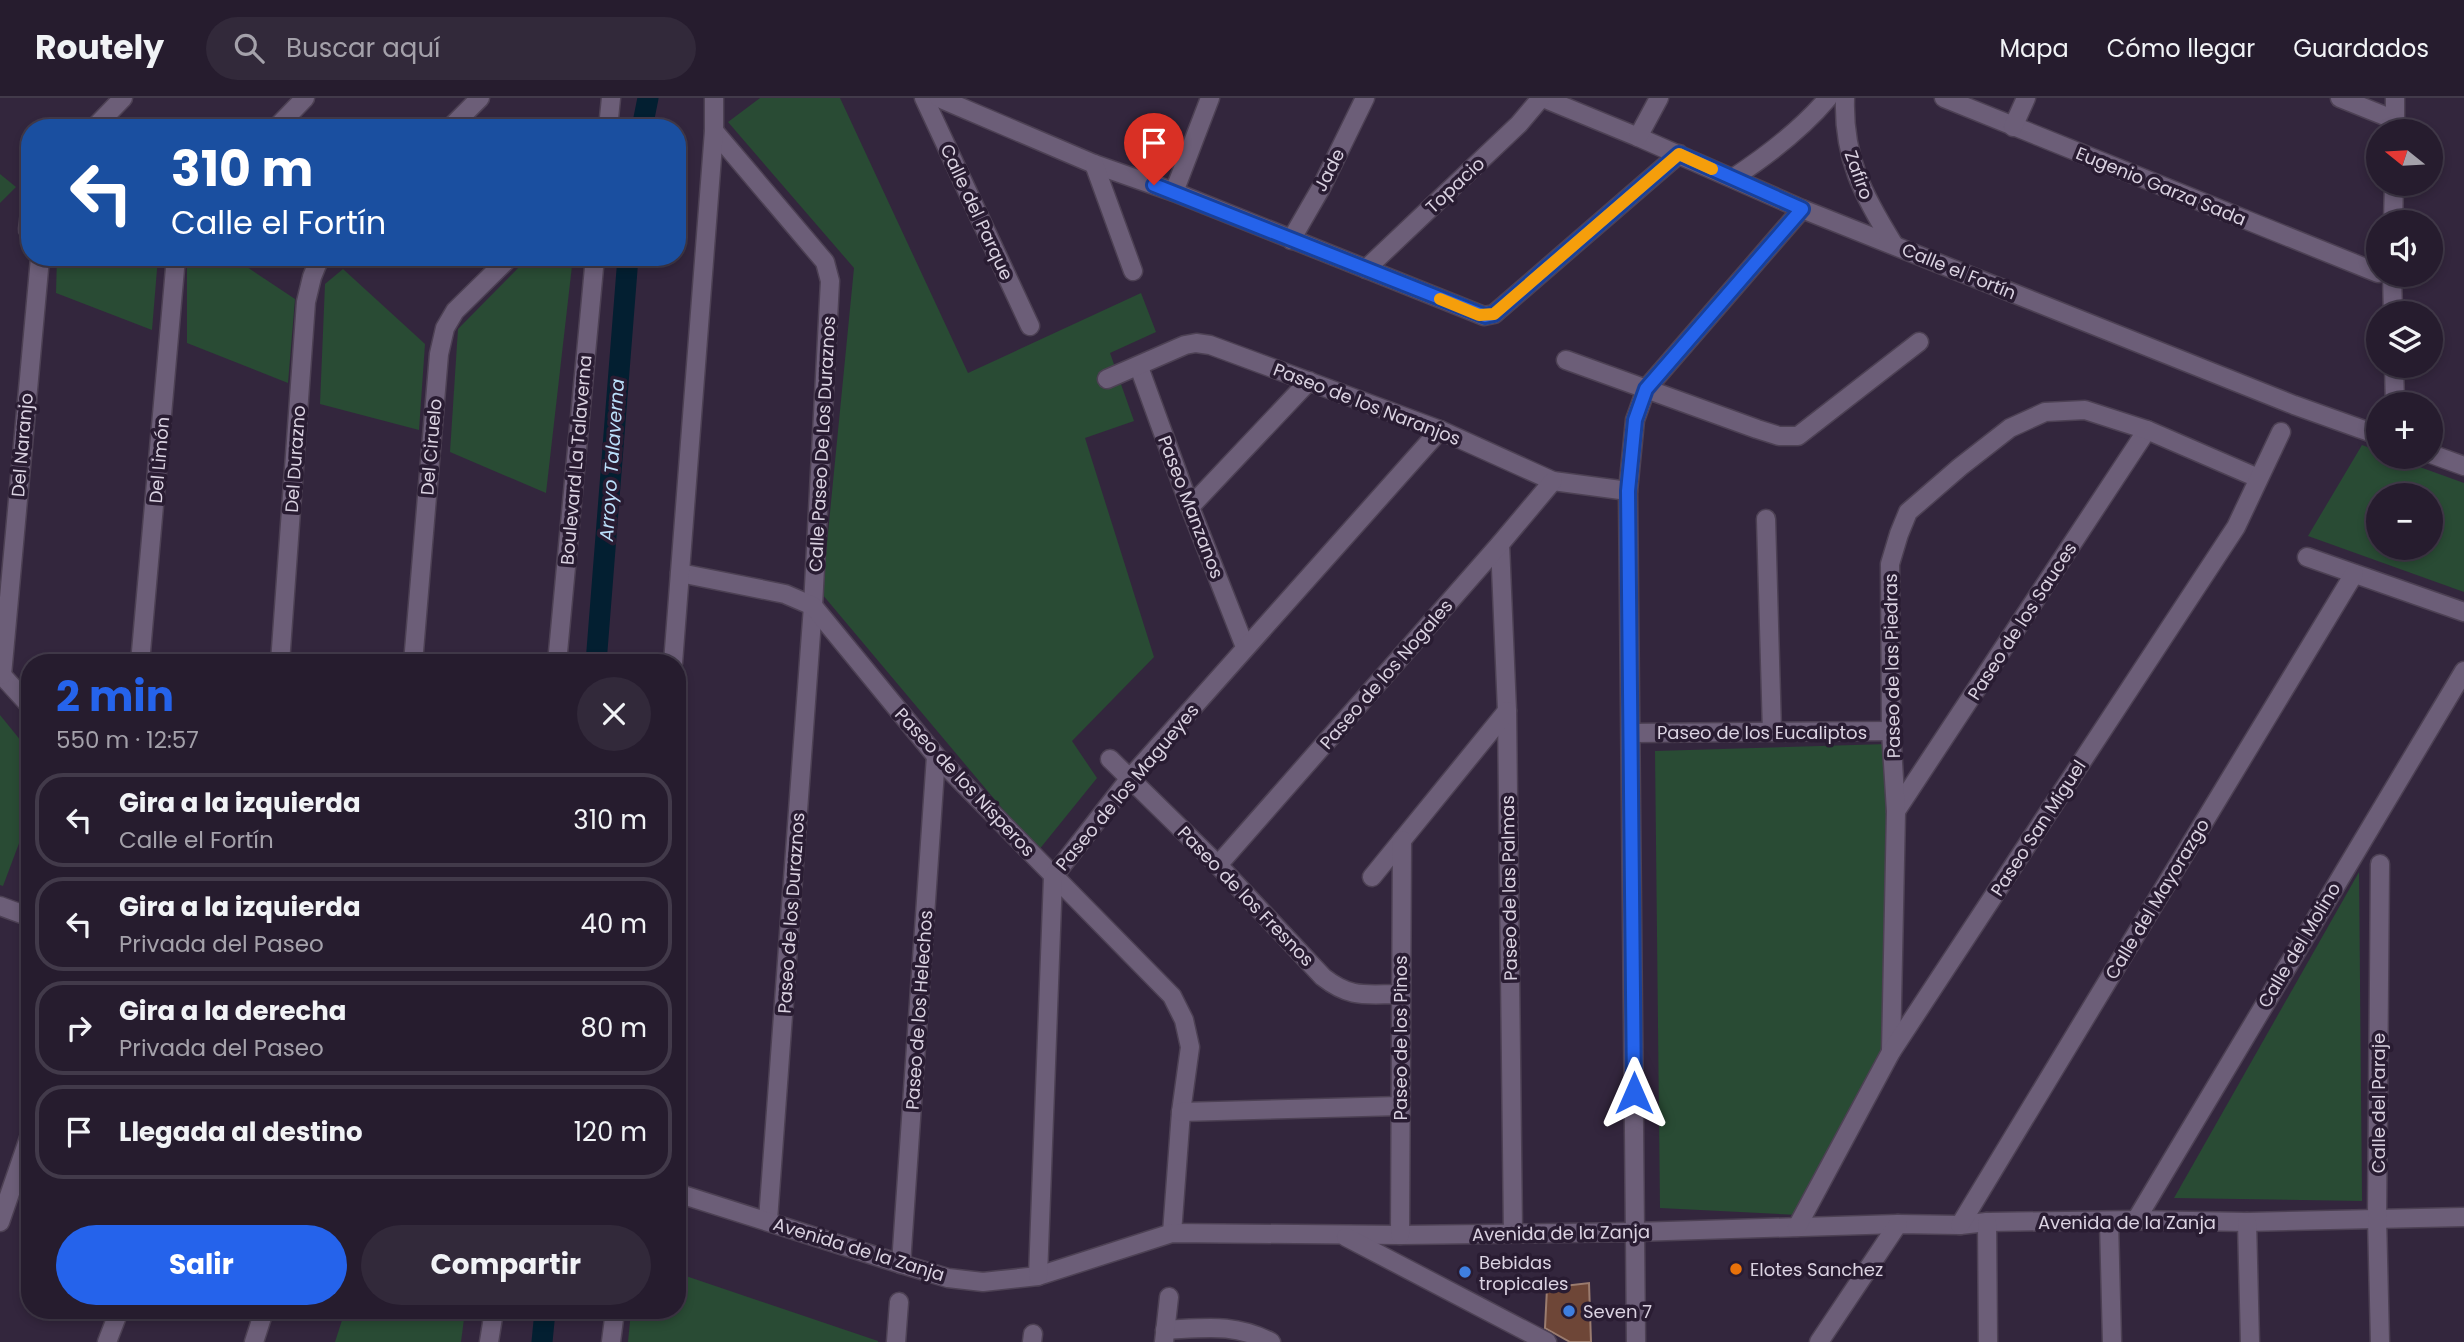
<!DOCTYPE html>
<html lang="es">
<meta charset="utf-8">
<style>
body{margin:0;font-family:Poppins,sans-serif;background:#32293a;color:#f1f3f6;height:100vh;display:flex;flex-direction:column;font-size:26px;white-space:nowrap}
*{box-sizing:border-box;margin:0}
p{font-size:23px;color:#a4a1aa}
.icon{flex:none;width:38px;height:38px;fill:none;stroke:currentColor;stroke-width:2;stroke-linecap:round;stroke-linejoin:round}
.map{position:relative;flex:1;overflow:hidden}
.sheet{position:absolute;left:21px;top:556px;width:665px;height:665px;display:flex;flex-direction:column;background:#261c2e;border-radius:28px;box-shadow:0 4px 10px #0003,0 0 0 2px #423a4a}
.sheet>*{flex:none}
.hud{position:absolute;left:21px;top:21px;width:665px;height:147px;border-radius:28px;box-shadow:0 4px 10px #0003,0 0 0 2px #423a4a;background:#1a4fa0;color:#fff;overflow:hidden}
.needle{width:46px;rotate:288deg}
.controls{position:absolute;left:2366px;top:21px;display:grid;gap:14px}
.controls a{display:grid;place-items:center;width:77px;height:77px;border-radius:50%;background:#261c2e;box-shadow:0 4px 10px #0003,0 0 0 2px #423a4a;font-size:35px}
.pin{position:absolute;display:grid;place-items:center;width:60px;height:60px;color:#fff;margin:-72px -30px;border-radius:50% 50% 50% 0;rotate:-45deg;box-shadow:0 0 7px #0007}
.pin .icon{rotate:45deg}
.me{position:absolute;width:77px;margin:-38px;rotate:0deg;stroke-linejoin:round;filter:drop-shadow(0 0 5px #0008)}
.turn{display:flex;align-items:center;gap:24px;height:147px;padding:0 35px;font-size:32px}
.turn .icon{width:91px;height:91px;stroke-width:2.5}
.turn b{display:block;font-size:49px;line-height:60px}
.round{display:grid;place-items:center;flex:none;width:74px;height:74px;border-radius:37px;background:#32293a}
.headline{display:flex;align-items:center;justify-content:space-between;height:119px;padding:0 35px}
h1{font-size:42px;font-weight:700;line-height:52px;color:#2563eb}
.action{display:flex;gap:14px;margin-top:auto;padding:14px 35px}
.action a{flex:1;height:80px;border-radius:42px;background:#2563eb;color:#fff;font-size:28px;font-weight:700;line-height:80px;text-align:center}
.action a+a{background:#32293a;color:#f1f3f6}
ul{padding:0;list-style:none}
li{display:flex;align-items:center;gap:21px;height:94px;margin:0 14px 10px;padding:0 21px;border:4px solid #423a4a;border-radius:28px}
li div{flex:1}
li b{display:block;font-size:26px}
li em{font-style:normal}
header{display:flex;align-items:center;gap:42px;box-sizing:border-box;height:98px;padding:0 35px;background:#261c2e;border-bottom:2px solid #423a4a}
header strong{font-size:33px}
nav{display:flex;gap:38px;margin-inline-start:auto;font-size:24px}
.search{width:490px;height:63px;background:#32293a;display:flex;align-items:center;gap:18px;box-sizing:border-box;padding:0 24px;border-radius:38px;color:#a4a1aa;font-size:26px}
.map>svg:first-child{display:block}
.park{fill:#294b34;fill-rule:evenodd}
.lines{fill:none;stroke-linecap:round;stroke-linejoin:round}
.canal{stroke:#031f31;stroke-width:21}
.building{fill:#6e4637;stroke:#9b7c6f;stroke-width:2}
.minor-casing{stroke:#4d4154;stroke-width:21}
.minor{stroke:#6c5e78;stroke-width:18}
.route-casing{stroke:#184099;stroke-width:18}
.route{stroke:#2563eb;stroke-width:12}
.slow{stroke:#f59e0b;stroke-width:12}
.food-dot{fill:#e8710a;stroke:#291c32;stroke-width:2.5}
.shop-dot{fill:#3f7fe0;stroke:#291c32;stroke-width:2.5}
.labels{text-anchor:middle;dominant-baseline:central;stroke-width:7;stroke-linejoin:round;paint-order:stroke}
.street-label{font-size:18px;fill:#dad2e1;stroke:#291c32}
.poi-label{font-size:18px;fill:#dad2e1;stroke:#291c32;text-anchor:start}
.water-label{font-size:19px;font-style:italic;fill:#badffa;stroke:#291c32}
</style>
<header>
<strong>Routely</strong>
<div class="search"><svg class="icon" aria-label="search" viewBox="0 0 24 24"><circle cx="10" cy="10" r="6"/><path d="M15 15l6 6"/></svg>Buscar aquí</div>
<nav><a>Mapa</a><a>Cómo llegar</a><a>Guardados</a></nav>
</header>
<div class="map">
<svg width="2464" height="1244" viewBox="0 0 2464 1244">
<rect width="100%" height="100%" fill="#33263d"/>
<g class="park">
<path d="M 760,0 L 840,0 L 968,275 L 1141,195 L 1156,234 L 1110,255 L 1134,323 L 1085,340 L 1154,559 L 1072,643 L 1097,680 L 1038,753 L 822,496 L 854,170 L 728,24 Z"/>
<path d="M 0,76 L 16,89 L 0,105 Z"/>
<path d="M 57,159 L 158,159 L 152,232 L 56,195 Z"/>
<path d="M 187,159 L 232,159 L 295,201 L 288,285 L 187,245 Z"/>
<path d="M 529,159 L 573,159 L 546,395 L 450,354 L 458,231 Z"/>
<path d="M 343,171 L 425,246 L 419,332 L 320,306 L 325,186 Z"/>
<path d="M 2362,347 L 2378,353 L 2378,359 L 2392,359 L 2464,385 L 2464,494 L 2308,438 ZM 2378,397 L 2431,397 L 2431,450 L 2378,450 Z"/>
<path d="M 0,617 L 30,654 L 30,716 L 3,788 L 0,787 Z"/>
<path d="M 1888,646 L 1887,956 L 1798,1117 L 1660,1110 L 1655,653 Z"/>
<path d="M 2359,774 L 2362,1103 L 2174,1100 Z"/>
<path d="M 677,1175 L 878,1243 L 878,1244 L 628,1244 L 631,1213 L 677,1213 Z"/>
<path d="M 345,1213 L 465,1213 L 461,1244 L 335,1244 Z"/>
</g>
<g class="lines">
<g class="canal">
<path d="M 642,30 L 648,0"/>
<path d="M 596,565 L 628,159"/>
<path d="M 542,1244 L 545,1213"/>
</g>
</g>
<path class="building" d="M 1589,1185 L 1591,1244 L 1570,1244 L 1545,1230 L 1547,1190 Z"/>
<g class="lines">
<defs>
<g id="minor">
<path d="M 924,0 L 1030,228"/>
<path d="M 939,0 L 1094,66 L 1174,94 L 1484,218 L 1494,216 L 1679,56"/>
<path d="M 1543,0 L 1638,39 L 1802,111 L 2294,307 L 2378,337"/>
<path d="M 1845,0 C 1843,60 1863,97 1894,147"/>
<path d="M 1944,0 L 2378,175"/>
<path d="M 2340,0 L 2395,22"/>
<path d="M 2395,0 L 2395,30"/>
<path d="M 2013,29 L 2026,0"/>
<path d="M 94,30 L 123,0"/>
<path d="M 276,30 L 305,0"/>
<path d="M 450,30 L 480,0"/>
<path d="M 608,30 L 611,0"/>
<path d="M 714,33 L 825,164 L 830,183 L 813,508 L 768,1122"/>
<path d="M 1638,39 L 1659,0"/>
<path d="M 1094,66 L 1133,173"/>
<path d="M 1733,80 C 1768,57 1801,32 1828,0"/>
<path d="M 1174,94 L 1210,0"/>
<path d="M 2393,124 L 2394,86"/>
<path d="M 28,132 L 30,114"/>
<path d="M 1291,142 L 1321,90 L 1365,0"/>
<path d="M 1366,171 L 1519,26 L 1541,0"/>
<path d="M 2392,177 L 2393,215"/>
<path d="M 1566,262 L 1757,331 L 1779,338 L 1798,338 L 1919,244"/>
<path d="M 2394,268 L 2395,306"/>
<path d="M 1139,269 L 1190,409 L 1245,549"/>
<path d="M 1107,281 L 1185,247 L 1196,245 L 1210,247 L 1440,332 L 1553,383 L 1628,393"/>
<path d="M 2431,356 L 2464,368"/>
<path d="M 1190,409 L 1309,283"/>
<path d="M 1766,421 L 1772,634"/>
<path d="M 1500,446 L 1507,613 L 1513,1135"/>
<path d="M 2307,459 L 2464,514"/>
<path d="M 680,475 L 785,496 L 813,508 L 936,658 L 1172,898 L 1184,922 L 1190,949 L 1181,1014 L 1172,1135"/>
<path d="M 140,565 L 176,159"/>
<path d="M 280,565 L 306,204 L 312,179 L 320,159"/>
<path d="M 413,565 L 439,256 L 445,230 L 455,213 L 510,159"/>
<path d="M 557,565 L 595,159"/>
<path d="M 673,565 L 714,33 L 714,0"/>
<path d="M 0,575 L 30,608"/>
<path d="M 2,577 L 40,160"/>
<path d="M 1632,635 L 1891,633"/>
<path d="M 1110,661 L 1218,767 L 1323,879 C 1351,901 1366,896 1400,896"/>
<path d="M 1896,713 L 2147,332"/>
<path d="M 1218,767 L 1500,446 L 1553,383"/>
<path d="M 1372,779 L 1507,613"/>
<path d="M 0,808 L 30,819"/>
<path d="M 1891,954 L 1896,713 L 1891,633 L 1890,466 L 1899,436 L 1908,414 L 1960,369 L 2010,330 L 2045,314 L 2085,312 L 2147,332 L 2258,380"/>
<path d="M 1181,1014 L 1400,1008"/>
<path d="M 677,1095 L 901,1166 L 948,1180 L 983,1184 L 1038,1178 L 1172,1135 L 1400,1137 L 1635,1134 L 1898,1126 L 1960,1127 L 1987,1124 L 2136,1122 L 2247,1124 L 2464,1119"/>
<path d="M 2136,1122 L 2464,573"/>
<path d="M 0,1124 L 30,1037"/>
<path d="M 1987,1124 L 1988,1244"/>
<path d="M 2109,1124 L 2112,1244"/>
<path d="M 2247,1124 L 2250,1244"/>
<path d="M 1960,1127 L 2354,476"/>
<path d="M 1797,1129 L 1891,954 L 2236,429 L 2281,334"/>
<path d="M 1400,1137 L 1402,742"/>
<path d="M 1346,1139 L 1547,1244"/>
<path d="M 901,1166 L 936,658"/>
<path d="M 1038,1178 L 1053,779 L 1130,680 L 1440,332"/>
<path d="M 1165,1232 C 1206,1230 1234,1225 1271,1244"/>
<path d="M 107,1244 L 119,1213"/>
<path d="M 254,1244 L 264,1213"/>
<path d="M 489,1244 L 494,1213"/>
<path d="M 611,1244 L 615,1213"/>
<path d="M 896,1244 L 899,1204"/>
<path d="M 1032,1244 L 1033,1236"/>
<path d="M 1164,1244 L 1169,1199"/>
<path d="M 1636,1244 L 1628,393 L 1635,322 L 1646,291 L 1802,111"/>
<path d="M 1819,1244 L 1898,1126"/>
<path d="M 2380,1244 L 2377,1120 L 2380,766"/>
</g>
</defs>
<use href="#minor" class="minor-casing"/>
<use href="#minor" class="minor"/>
</g>
<g class="lines">
<defs>
<path id="route" d="M 1154,87 L 1485,218 L 1494,216 L 1679,56 L 1802,111 L 1646,291 L 1635,322 L 1628,393 L 1634,995"/>
</defs>
<use href="#route" class="route-casing"/>
<use href="#route" class="route"/>
<path class="slow" d="M 1440,201 L 1479,217 L 1494,216 L 1679,56 L 1712,71"/>
</g>
<circle class="food-dot" cx="1736" cy="1171" r="7"/>
<g class="shop-dot">
<circle cx="1465" cy="1174" r="7"/>
<circle cx="1569" cy="1213" r="7"/>
</g>
<g class="labels">
<g class="street-label">
<text transform="translate(1329 72) rotate(-63)">Jade</text>
<text transform="translate(1859 77) rotate(70)">Zafiro</text>
<text transform="translate(1455 87) rotate(-43)">Topacio</text>
<text transform="translate(2161 88) rotate(22)">Eugenio Garza Sada</text>
<text transform="translate(977 114) rotate(65)">Calle del Parque</text>
<text transform="translate(1959 173) rotate(22)">Calle el Fortín</text>
<text transform="translate(1367 306) rotate(21)">Paseo de los Naranjos</text>
<text transform="translate(822 346) rotate(-87)">Calle Paseo De Los Duraznos</text>
<text transform="translate(22 347) rotate(-85)">Del Naranjo</text>
<text transform="translate(431 349) rotate(-85)">Del Ciruelo</text>
<text transform="translate(295 361) rotate(-86)">Del Durazno</text>
<text transform="translate(159 362) rotate(-85)">Del Limón</text>
<text transform="translate(576 362) rotate(-85)">Boulevard La Talaverna</text>
<text transform="translate(1191 409) rotate(69)">Paseo Manzanos</text>
<text transform="translate(2022 523) rotate(-57)">Paseo de los Sauces</text>
<text transform="translate(1892 568) rotate(-91)">Paseo de las Piedras</text>
<text transform="translate(1386 576) rotate(-49)">Paseo de los Nogales</text>
<text x="1762" y="634">Paseo de los Eucaliptos</text>
<text transform="translate(965 684) rotate(47)">Paseo de los Nísperos</text>
<text transform="translate(1127 689) rotate(-50)">Paseo de los Magueyes</text>
<text transform="translate(2038 730) rotate(-57)">Paseo San Miguel</text>
<text transform="translate(1509 790) rotate(-91)">Paseo de las Palmas</text>
<text transform="translate(1246 798) rotate(46)">Paseo de los Fresnos</text>
<text transform="translate(2157 801) rotate(-59)">Calle del Mayorazgo</text>
<text transform="translate(791 815) rotate(-86)">Paseo de los Duraznos</text>
<text transform="translate(2299 847) rotate(-59)">Calle del Molino</text>
<text transform="translate(919 912) rotate(-86)">Paseo de los Helechos</text>
<text transform="translate(1400 940) rotate(-90)">Paseo de los Pinos</text>
<text transform="translate(2378 1005) rotate(-90)">Calle del Paraje</text>
<text x="2127" y="1124">Avenida de la Zanja</text>
<text transform="translate(1561 1135) rotate(-1)">Avenida de la Zanja</text>
<text transform="translate(859 1151) rotate(17)">Avenida de la Zanja</text>
</g>
<g class="poi-label">
<text x="1479" y="1164">Bebidas<tspan x="1479" dy="21">tropicales</tspan></text>
<text x="1750" y="1171">Elotes Sanchez</text>
<text x="1583" y="1213">Seven 7</text>
</g>
<g class="water-label">
<text transform="translate(612 362) rotate(-86)">Arroyo Talaverna</text>
</g>
</g>
</svg>
<div class="controls">
<a><svg class="needle" viewBox="-14 -14 28 28"><path d="M0-13l5 13h-10z" fill="#e53935"/><path d="M0 13l5-13h-10z" fill="#a4a1aa"/></svg></a>
<a><svg class="icon" aria-label="sound" viewBox="0 0 24 24"><path d="M4 9h4l5-4v14l-5-4H4zM17 9q2 3 0 6"/></svg></a>
<a><svg class="icon" aria-label="layers" viewBox="0 0 24 24"><path d="M12 4l9 5-9 5-9-5zM3 14l9 5 9-5"/></svg></a>
<a>+</a>
<a>−</a>
</div>
<div class="pin" style="left:1154px;top:87px;background:#d93025"><svg class="icon" aria-label="arrive" viewBox="0 0 24 24"><path d="M6 21V4h12l-3 4 3 4H6"/></svg></div>
<svg class="me" style="left:1634px;top:995px" viewBox="-20 -20 40 40"><path d="M0-17L14 15 0 8-14 15z" fill="#2563eb" stroke="#fff" stroke-width="4"/></svg>
<div class="hud">
<div class="turn"><svg class="icon" aria-label="left" viewBox="0 0 24 24"><path d="M17 20v-9H6M10 6l-5 5 5 5"/></svg><div><b>310 m</b>Calle el Fortín</div></div>
</div>
<section class="sheet">
<div class="headline"><div><h1>2 min</h1><p>550 m · 12:57</p></div><a class="round"><svg class="icon" aria-label="close" viewBox="0 0 24 24"><path d="M6 6l12 12M18 6L6 18"/></svg></a></div>
<ul>
<li><svg class="icon" aria-label="left" viewBox="0 0 24 24"><path d="M17 20v-9H6M10 6l-5 5 5 5"/></svg><div><b>Gira a la izquierda</b><p>Calle el Fortín</p></div><em>310 m</em></li>
<li><svg class="icon" aria-label="left" viewBox="0 0 24 24"><path d="M17 20v-9H6M10 6l-5 5 5 5"/></svg><div><b>Gira a la izquierda</b><p>Privada del Paseo</p></div><em>40 m</em></li>
<li><svg class="icon" aria-label="right" viewBox="0 0 24 24"><path d="M7 20v-9h11M14 6l5 5-5 5"/></svg><div><b>Gira a la derecha</b><p>Privada del Paseo</p></div><em>80 m</em></li>
<li><svg class="icon" aria-label="arrive" viewBox="0 0 24 24"><path d="M6 21V4h12l-3 4 3 4H6"/></svg><div><b>Llegada al destino</b></div><em>120 m</em></li>
</ul>
<div class="action"><a>Salir</a><a>Compartir</a></div>
</section>
</div>
